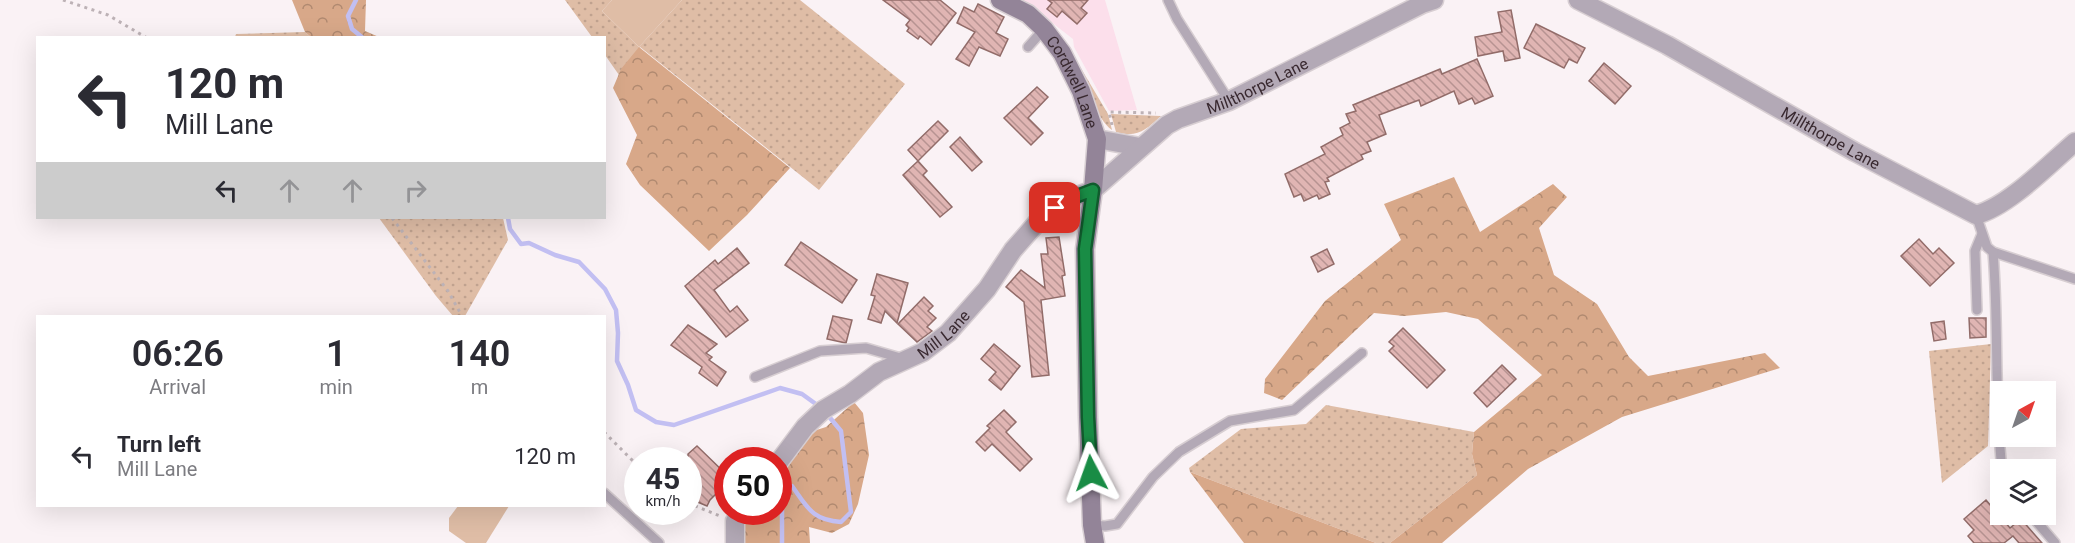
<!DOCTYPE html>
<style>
body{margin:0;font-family:Roboto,sans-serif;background:#f2f2f3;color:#2b2b33;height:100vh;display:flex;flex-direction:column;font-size:22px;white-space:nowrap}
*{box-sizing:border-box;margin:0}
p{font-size:20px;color:#7c7c81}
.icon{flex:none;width:33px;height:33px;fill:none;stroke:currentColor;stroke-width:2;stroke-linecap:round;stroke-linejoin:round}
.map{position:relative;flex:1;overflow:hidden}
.drawer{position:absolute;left:36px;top:315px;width:570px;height:192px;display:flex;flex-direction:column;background:#fff;border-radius:0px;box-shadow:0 6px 24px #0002}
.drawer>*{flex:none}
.banner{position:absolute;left:36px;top:36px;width:570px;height:183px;border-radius:0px;box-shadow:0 6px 24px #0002;background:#fff;color:#2b2b33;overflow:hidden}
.needle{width:39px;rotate:40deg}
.tools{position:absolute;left:1990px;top:381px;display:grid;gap:12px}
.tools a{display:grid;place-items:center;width:66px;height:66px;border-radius:0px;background:#fff;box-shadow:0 6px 24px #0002;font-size:30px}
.speed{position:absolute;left:624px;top:447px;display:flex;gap:12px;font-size:30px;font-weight:700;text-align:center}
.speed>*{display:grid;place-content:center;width:78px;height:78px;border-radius:50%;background:#fff;box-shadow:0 6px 24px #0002;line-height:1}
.speed small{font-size:15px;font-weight:400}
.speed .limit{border:9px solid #d22;background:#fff;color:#111}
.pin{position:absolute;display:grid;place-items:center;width:51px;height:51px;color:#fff;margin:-26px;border-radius:12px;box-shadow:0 3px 9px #0006}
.me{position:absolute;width:66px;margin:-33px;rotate:356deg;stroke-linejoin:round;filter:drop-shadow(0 0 4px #0008)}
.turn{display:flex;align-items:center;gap:21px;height:126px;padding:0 30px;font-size:27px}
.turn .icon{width:78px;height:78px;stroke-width:2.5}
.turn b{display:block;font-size:42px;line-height:51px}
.lanes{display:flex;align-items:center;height:57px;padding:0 30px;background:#0003;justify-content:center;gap:30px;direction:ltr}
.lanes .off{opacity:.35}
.eta{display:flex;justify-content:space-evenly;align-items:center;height:102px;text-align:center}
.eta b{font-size:36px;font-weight:600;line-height:42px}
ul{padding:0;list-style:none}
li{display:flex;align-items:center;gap:18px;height:78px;padding:0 30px}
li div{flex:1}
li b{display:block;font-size:22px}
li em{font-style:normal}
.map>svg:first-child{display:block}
.built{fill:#fcdfeb}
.grass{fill:url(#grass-dots)}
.forest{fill:url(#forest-crowns)}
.park{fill:#dfbda6}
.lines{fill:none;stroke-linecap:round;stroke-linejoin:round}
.stream{stroke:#c2bff2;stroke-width:4.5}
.building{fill:url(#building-back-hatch);stroke:#926c69;stroke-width:1.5}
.lane-casing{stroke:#d7ced2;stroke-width:12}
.street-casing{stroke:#d7ced2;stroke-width:21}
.secondary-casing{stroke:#d7ced2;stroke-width:21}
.path{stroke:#bdb2b6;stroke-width:3;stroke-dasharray:3 4.5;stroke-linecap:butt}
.lane{stroke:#b3a9b6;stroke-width:9}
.street{stroke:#b3a9b6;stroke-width:18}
.secondary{stroke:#938498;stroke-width:18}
.route-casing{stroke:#105b2d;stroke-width:15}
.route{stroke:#198c45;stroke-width:10}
.labels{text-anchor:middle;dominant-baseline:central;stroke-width:4.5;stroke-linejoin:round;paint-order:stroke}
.street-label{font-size:16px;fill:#392930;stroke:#fff}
</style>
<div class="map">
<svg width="2075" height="543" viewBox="0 0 2075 543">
<defs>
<pattern id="grass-dots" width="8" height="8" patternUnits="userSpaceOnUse" patternTransform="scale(1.5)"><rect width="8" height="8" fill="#dfbda6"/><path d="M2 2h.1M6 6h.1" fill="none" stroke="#c0a28f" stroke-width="1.8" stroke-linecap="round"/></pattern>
<pattern id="forest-crowns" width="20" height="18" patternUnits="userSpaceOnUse" patternTransform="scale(1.5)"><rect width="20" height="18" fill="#d8a889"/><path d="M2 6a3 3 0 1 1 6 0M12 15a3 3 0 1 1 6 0" fill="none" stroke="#b08970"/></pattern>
<pattern id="building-back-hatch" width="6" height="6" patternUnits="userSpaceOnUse" patternTransform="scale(1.5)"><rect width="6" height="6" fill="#e0b5b3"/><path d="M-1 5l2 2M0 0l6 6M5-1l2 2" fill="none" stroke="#b79392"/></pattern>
</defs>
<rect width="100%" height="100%" fill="#faf2f5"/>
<path class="built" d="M 1023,0 L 1105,0 L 1137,110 L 1109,111 L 1074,47 L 1073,39 Z"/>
<g class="grass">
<path d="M 565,0 L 612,0 L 602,11 L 639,47 L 682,0 L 800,0 L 905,84 L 819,190 L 640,47 L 619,75 L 605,55 L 604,38 L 592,37 Z"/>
<path d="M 305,32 L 311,37 L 235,37 L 236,34 Z"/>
<path d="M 1079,65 L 1108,114 L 1112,130 C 1096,119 1086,83 1079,65 Z"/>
<path d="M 1111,114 L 1161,116 C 1146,130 1137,138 1116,132 Z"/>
<path d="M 379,218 L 503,218 L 508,240 L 465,316 L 453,316 L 436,296 Z"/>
<path d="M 1991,344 L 1988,446 L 1942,483 L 1929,351 Z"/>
<path d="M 1326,405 L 1474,432 L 1472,454 L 1477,475 L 1390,543 L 1376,543 L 1190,472 L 1189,468 L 1241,429 L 1306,424 Z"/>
</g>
<g class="forest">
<path d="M 292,0 L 366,0 L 365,31 L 379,37 L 311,37 L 305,32 Z"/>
<path d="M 639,47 L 790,168 L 747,215 L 709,251 L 640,185 L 626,164 L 637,135 L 613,88 L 621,69 Z"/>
<path d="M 1454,177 L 1480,232 L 1553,184 L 1567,197 L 1539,228 L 1554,275 L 1597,304 L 1629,357 L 1648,376 L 1765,353 L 1780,368 L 1622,417 L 1528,469 L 1442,543 L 1390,543 L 1477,475 L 1472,454 L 1474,432 L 1542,375 L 1478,319 L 1446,312 L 1404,316 L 1374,313 L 1282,400 L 1264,393 L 1265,379 L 1325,301 L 1401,240 L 1384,204 Z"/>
<path d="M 854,402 L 863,413 L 869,455 L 858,504 L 849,524 L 832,533 L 809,527 L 810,543 L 743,543 L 742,522 L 750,512 L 778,512 L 779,471 L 807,433 L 826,427 Z"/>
<path d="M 1190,472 L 1376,543 L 1244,543 Z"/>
</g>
<g class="park">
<path d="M 612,0 L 682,0 L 639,47 L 602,11 Z"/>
<path d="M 458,506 L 509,506 L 486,543 L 466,543 L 449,531 L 449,518 Z"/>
</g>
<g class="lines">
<g class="stream">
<path d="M 356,0 L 348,16 L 352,29 L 363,38"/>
<path d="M 508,218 L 510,229 L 521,244 L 529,243 L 555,255 L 579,262 L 605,289 L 616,310 L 618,333 L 617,361 L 628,385 L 636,410 L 656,422 L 674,425 L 780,388 L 802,394 L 820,407"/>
<path d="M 782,543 L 782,487 L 792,486 C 808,508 812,520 841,522 L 851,512 L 841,431 L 826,413"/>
</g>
</g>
<g class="building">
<path d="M 883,0 L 940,0 L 956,13 L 931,45 L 920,36 L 918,39 L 907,31 L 909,28 L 906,25 L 910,20 Z"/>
<path d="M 1048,0 L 1088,0 L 1081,8 L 1087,13 L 1077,24 L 1062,11 L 1057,17 L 1047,9 L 1052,3 Z"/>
<path d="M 978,4 L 1004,17 L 996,33 L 1008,39 L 1000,56 L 979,47 L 969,66 L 956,59 L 975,32 L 957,23 L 964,7 L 974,12 Z"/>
<path d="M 1511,10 L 1520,58 L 1505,61 L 1503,51 L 1478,56 L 1475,37 L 1502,32 L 1498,12 Z"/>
<path d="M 1536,24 L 1585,48 L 1577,63 L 1569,59 L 1564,68 L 1524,48 Z"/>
<path d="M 1477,59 L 1493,96 L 1475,104 L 1472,98 L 1459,104 L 1454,91 L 1421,106 L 1419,100 L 1379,115 L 1386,134 L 1367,142 L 1371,151 L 1361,155 L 1363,159 L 1327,178 L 1329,181 L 1325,182 L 1330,194 L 1319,199 L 1317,195 L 1304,201 L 1301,194 L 1294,197 L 1285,174 L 1325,154 L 1321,147 L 1343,135 L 1340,128 L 1350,123 L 1346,114 L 1356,111 L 1353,105 L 1440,69 L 1442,74 Z"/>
<path d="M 1604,63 L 1631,86 L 1615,104 L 1589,81 Z"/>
<path d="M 1037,87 L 1048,97 L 1028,118 L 1043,133 L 1031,145 L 1004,118 Z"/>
<path d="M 938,121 L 948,131 L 918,161 L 908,150 Z"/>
<path d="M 960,137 L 982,162 L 972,171 L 950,147 Z"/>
<path d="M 918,161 L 927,171 L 923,175 L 952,207 L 940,217 L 903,175 Z"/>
<path d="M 1059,237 L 1065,275 L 1062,276 L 1065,296 L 1041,300 L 1049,375 L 1032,377 L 1024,302 L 1006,287 L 1021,270 L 1045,288 L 1041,254 L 1048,254 L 1046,238 Z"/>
<path d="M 1919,239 L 1933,254 L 1939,248 L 1954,263 L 1930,286 L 1901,256 Z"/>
<path d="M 801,242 L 857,280 L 842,303 L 785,265 Z"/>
<path d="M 737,248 L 749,263 L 714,290 L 730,312 L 737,306 L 748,320 L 726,337 L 685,286 L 715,260 L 718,264 Z"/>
<path d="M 1327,249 L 1334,264 L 1318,272 L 1311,257 Z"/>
<path d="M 877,274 L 908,283 L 897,323 L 885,311 L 881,323 L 868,319 L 875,296 L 871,295 Z"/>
<path d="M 924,297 L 933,306 L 928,311 L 936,318 L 927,327 L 932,331 L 917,342 L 898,324 Z"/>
<path d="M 833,316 L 852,320 L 846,343 L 827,339 Z"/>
<path d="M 1969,318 L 1986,318 L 1986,337 L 1970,338 Z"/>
<path d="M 1944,321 L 1946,339 L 1934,341 L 1931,323 Z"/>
<path d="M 688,325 L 717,344 L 706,353 L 712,357 L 709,360 L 726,372 L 717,386 L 699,373 L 702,367 L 671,345 Z"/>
<path d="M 1403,328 L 1445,370 L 1427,388 L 1389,351 L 1394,346 L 1389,342 Z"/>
<path d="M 994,344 L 1020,366 L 1001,390 L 989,380 L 996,372 L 981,359 Z"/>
<path d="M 1502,365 L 1516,379 L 1487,407 L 1474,393 Z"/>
<path d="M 1004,410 L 1016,422 L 1006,432 L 1032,459 L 1020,471 L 992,444 L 985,451 L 976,442 L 990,428 L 987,426 Z"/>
<path d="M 697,446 L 728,476 L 728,482 L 710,500 L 707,506 L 688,498 L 688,454 Z"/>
<path d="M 1986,500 L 2010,528 L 2021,519 L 2042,543 L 2019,543 L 2013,536 L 2004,543 L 1974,543 L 1968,536 L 1974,530 L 1964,519 Z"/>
</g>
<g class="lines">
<defs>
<g id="lane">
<path d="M 1168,0 L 1177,19 L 1229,101"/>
<path d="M 1028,47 L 1044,29"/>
<path d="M 1976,215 L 1987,247 L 1993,252 L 2075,279"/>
<path d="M 1993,252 C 1999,325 1994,398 2002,470"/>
<path d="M 1977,310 L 1975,251 L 1982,234"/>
<path d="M 755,377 L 820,351 L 866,348 L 904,359"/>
<path d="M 604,493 L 659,543"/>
<path d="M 2030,514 L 2055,543"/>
<path d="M 1092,525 L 1105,526 L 1117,524 L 1153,477 L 1179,452 L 1230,421 L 1294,410 L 1362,353"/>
</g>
<g id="street">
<path id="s1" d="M 1578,0 L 1667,45 L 1855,152 L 1976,215 C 2009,206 2048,165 2075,142"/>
<path d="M 1097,139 L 1140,147"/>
<path id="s2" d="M 778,463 L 805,427 L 823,410 L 850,394 L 879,372 L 923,352 L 948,333 L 987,289 L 1013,250 L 1042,217 L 1067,200 L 1093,190 L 1167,125 L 1178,119 L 1229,101 L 1422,4 L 1434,0"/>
<path d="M 735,543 L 735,521 L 742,512"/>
</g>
<g id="secondary">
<path id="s3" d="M 1000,0 L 1028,14 L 1044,29 L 1062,53 L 1081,91 L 1097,139 L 1093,190 L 1085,249 L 1088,417 L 1092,525 L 1095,543"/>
</g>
</defs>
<use href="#lane" class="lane-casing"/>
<use href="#street" class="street-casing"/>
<use href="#secondary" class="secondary-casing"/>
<g class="path">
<path d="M 63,0 L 108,15 L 147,38"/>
<path d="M 1112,125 L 1109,112 L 1156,113"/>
<path d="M 392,218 L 448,291 L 462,316"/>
<path d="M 604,432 L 638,466"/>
<path d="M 688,503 L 720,516"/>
</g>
<use href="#lane" class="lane"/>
<use href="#street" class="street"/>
<use href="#secondary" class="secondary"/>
</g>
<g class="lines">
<defs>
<path id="route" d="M 1055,208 L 1067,200 L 1093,190 L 1085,249 L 1088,417 L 1091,473"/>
</defs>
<use href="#route" class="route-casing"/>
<use href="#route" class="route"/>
</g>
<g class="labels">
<g class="street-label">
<text stroke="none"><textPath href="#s3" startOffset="114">Cordwell Lane</textPath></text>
<text stroke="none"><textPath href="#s2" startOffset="622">Millthorpe Lane</textPath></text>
<text stroke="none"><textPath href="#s1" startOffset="288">Millthorpe Lane</textPath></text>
<text stroke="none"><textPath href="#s2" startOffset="213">Mill Lane</textPath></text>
</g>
</g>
</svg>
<div class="tools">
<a><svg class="needle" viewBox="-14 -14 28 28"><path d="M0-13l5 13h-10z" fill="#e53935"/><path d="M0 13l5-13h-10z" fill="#7c7c81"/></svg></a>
<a><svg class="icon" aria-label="layers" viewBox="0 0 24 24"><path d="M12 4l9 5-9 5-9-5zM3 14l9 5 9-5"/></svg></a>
</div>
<div class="speed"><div>45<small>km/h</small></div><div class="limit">50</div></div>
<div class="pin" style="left:1055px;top:208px;background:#d93025"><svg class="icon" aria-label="arrive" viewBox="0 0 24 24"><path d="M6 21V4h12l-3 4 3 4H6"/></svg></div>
<svg class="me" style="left:1091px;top:473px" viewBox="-20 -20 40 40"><path d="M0-17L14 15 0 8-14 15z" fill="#198c45" stroke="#fff" stroke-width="4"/></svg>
<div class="banner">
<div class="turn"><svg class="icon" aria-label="left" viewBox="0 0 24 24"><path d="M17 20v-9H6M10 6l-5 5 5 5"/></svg><div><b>120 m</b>Mill Lane</div></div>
<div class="lanes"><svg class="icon" aria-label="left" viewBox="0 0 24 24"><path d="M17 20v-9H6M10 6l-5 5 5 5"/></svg><svg class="icon off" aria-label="ahead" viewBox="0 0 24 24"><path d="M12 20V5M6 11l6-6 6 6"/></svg><svg class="icon off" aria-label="ahead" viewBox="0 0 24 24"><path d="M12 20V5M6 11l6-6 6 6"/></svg><svg class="icon off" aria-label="right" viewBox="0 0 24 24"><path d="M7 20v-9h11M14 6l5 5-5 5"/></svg></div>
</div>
<section class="drawer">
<div class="eta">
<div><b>06:26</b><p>Arrival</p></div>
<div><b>1</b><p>min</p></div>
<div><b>140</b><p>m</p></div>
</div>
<ul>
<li><svg class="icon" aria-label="left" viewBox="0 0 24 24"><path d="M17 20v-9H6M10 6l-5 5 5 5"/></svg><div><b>Turn left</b><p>Mill Lane</p></div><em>120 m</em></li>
</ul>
</section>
</div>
